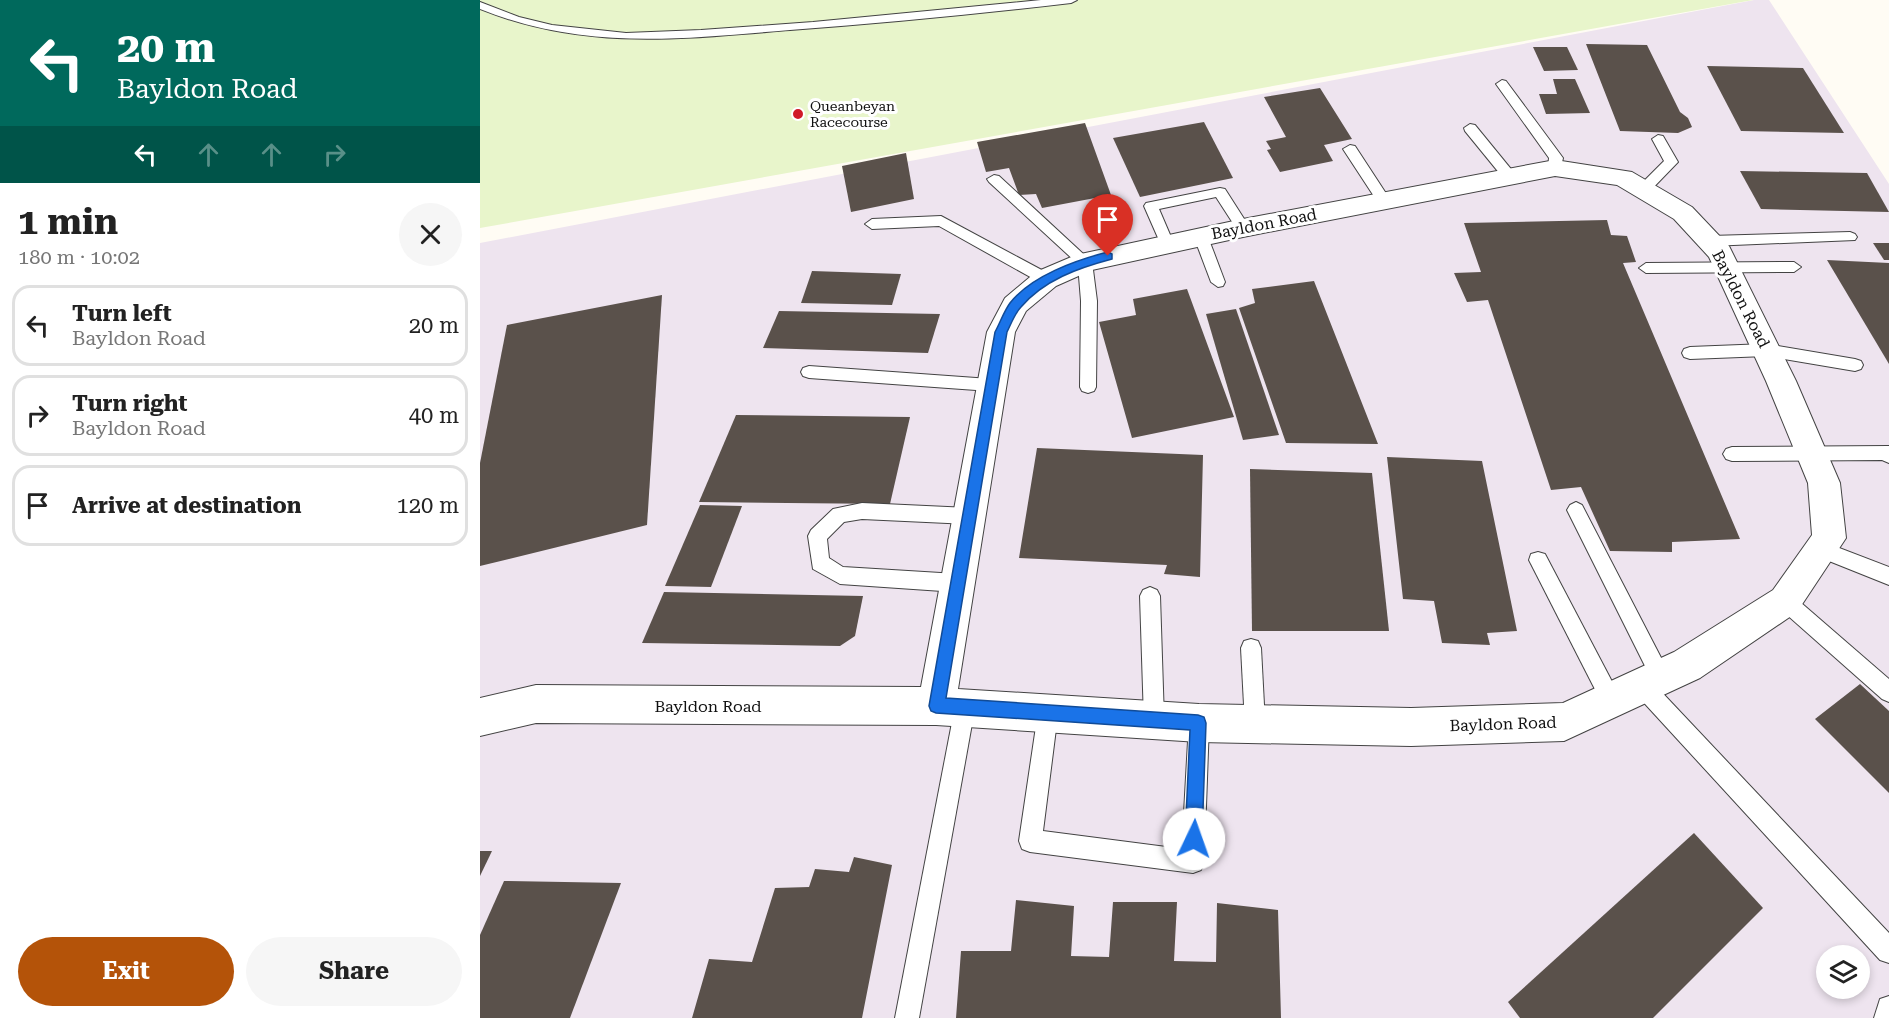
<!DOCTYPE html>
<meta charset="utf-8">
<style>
body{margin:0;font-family:"Roboto Serif",serif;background:#f6f6f6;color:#222;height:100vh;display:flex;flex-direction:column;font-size:22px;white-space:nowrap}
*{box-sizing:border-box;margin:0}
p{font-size:20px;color:#767676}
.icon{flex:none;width:33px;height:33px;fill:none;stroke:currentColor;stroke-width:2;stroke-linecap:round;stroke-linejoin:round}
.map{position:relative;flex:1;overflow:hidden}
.drawer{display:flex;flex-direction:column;background:#fff;width:480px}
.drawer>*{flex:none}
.hud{background:#00695c;color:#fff;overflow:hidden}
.fabs{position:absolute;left:1336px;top:945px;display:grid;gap:12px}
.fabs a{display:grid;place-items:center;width:54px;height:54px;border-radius:50%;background:#fff;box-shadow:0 3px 9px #0003;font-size:30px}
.pin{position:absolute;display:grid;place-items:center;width:51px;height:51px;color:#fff;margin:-62px -26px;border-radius:50% 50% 50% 0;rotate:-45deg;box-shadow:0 0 6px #0007}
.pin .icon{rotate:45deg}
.me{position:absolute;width:66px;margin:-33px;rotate:3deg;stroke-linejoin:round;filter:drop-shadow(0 0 4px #0008)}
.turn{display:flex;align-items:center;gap:21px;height:126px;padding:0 18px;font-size:27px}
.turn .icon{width:78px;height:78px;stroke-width:2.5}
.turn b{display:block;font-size:42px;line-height:51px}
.lanes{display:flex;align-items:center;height:57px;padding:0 18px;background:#0003;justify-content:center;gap:30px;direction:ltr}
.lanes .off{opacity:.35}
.round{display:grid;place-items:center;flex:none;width:63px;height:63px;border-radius:32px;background:#f6f6f6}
.summary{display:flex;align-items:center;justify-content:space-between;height:102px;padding:0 18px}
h1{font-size:36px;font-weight:700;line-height:45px}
.button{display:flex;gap:12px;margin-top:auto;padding:12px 18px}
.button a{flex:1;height:69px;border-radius:36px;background:#b45309;color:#fff;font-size:24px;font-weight:700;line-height:69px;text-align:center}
.button a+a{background:#f6f6f6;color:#222}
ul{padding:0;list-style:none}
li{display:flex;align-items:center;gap:18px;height:81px;margin:0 12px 9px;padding:0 6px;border:3px solid #e0e0e0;border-radius:18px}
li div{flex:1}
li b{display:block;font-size:22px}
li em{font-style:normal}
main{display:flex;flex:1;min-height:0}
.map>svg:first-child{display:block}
.industrial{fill:#eee4ef;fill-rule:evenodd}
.pitch{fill:#e8f5cb}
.building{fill:#5a514b}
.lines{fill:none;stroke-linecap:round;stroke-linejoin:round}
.service-casing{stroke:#434343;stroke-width:2}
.minor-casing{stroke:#434343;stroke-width:2}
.service{fill:#fff;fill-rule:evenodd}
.minor{fill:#fff;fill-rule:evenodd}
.route{fill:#1a73e8;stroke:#114b97;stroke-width:1.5}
.poi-dot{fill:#d01928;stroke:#fff;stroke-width:2}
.labels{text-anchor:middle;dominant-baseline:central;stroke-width:6;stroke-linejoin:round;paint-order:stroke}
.far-poi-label{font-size:14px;fill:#101010;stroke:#fff;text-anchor:start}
.street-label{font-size:16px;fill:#101010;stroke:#fff}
</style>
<main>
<section class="drawer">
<div class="hud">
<div class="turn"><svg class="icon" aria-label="left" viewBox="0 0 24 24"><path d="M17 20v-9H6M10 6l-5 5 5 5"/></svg><div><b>20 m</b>Bayldon Road</div></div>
<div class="lanes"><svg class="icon" aria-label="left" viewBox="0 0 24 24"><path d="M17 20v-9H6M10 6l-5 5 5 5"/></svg><svg class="icon off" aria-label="ahead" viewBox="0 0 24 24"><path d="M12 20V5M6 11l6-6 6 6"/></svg><svg class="icon off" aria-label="ahead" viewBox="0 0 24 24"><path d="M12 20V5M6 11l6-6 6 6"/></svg><svg class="icon off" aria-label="right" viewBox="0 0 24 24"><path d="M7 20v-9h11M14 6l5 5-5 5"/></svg></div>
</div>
<div class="summary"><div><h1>1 min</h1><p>180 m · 10:02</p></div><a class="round"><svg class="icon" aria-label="close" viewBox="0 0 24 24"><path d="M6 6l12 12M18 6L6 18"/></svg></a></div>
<ul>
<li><svg class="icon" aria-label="left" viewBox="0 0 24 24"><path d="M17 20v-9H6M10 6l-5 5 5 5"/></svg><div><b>Turn left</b><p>Bayldon Road</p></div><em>20 m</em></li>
<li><svg class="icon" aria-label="right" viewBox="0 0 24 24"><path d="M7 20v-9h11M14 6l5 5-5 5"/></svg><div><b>Turn right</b><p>Bayldon Road</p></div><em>40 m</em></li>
<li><svg class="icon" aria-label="arrive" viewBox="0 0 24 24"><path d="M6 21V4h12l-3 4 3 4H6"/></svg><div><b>Arrive at destination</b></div><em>120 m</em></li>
</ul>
<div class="button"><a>Exit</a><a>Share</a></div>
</section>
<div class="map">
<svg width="1409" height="1018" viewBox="0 0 1409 1018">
<rect width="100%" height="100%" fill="#fffcf4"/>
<path class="industrial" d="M 1274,0 L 1289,0 L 1409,184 L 1409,1018 L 0,1018 L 0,243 ZM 1347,956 L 1380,956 L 1380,988 L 1347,988 Z"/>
<path class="pitch" d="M 0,0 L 1273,0 L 0,228 Z"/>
<g class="building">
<path d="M 1106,44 L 1167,45 L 1200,112 L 1208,118 L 1212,127 L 1198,133 L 1140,131 Z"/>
<path d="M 1053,47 L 1087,47 L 1098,70 L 1064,71 Z"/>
<path d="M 1227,66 L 1323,68 L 1364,133 L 1261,131 Z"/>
<path d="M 1073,79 L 1095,79 L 1110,113 L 1066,114 L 1059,94 L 1077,94 Z"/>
<path d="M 840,88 L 872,139 L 844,145 L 853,161 L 800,172 L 787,150 L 791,149 L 786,141 L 806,137 L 784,97 Z"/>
<path d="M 724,122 L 753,178 L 660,197 L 633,138 Z"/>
<path d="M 605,123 L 631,195 L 562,208 L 556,194 L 539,195 L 529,168 L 506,172 L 497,142 Z"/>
<path d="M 426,153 L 434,199 L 371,212 L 362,166 Z"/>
<path d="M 1260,171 L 1387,173 L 1409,212 L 1281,209 Z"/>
<path d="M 1127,220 L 1131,235 L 1147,236 L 1156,262 L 1143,263 L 1260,539 L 1192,542 L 1192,552 L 1130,551 L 1101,487 L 1071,490 L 1008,300 L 987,302 L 974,273 L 1001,272 L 984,223 Z"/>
<path d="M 1393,243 L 1409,243 L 1409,260 L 1404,260 Z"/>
<path d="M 1347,260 L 1409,263 L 1409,364 Z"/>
<path d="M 332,271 L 421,274 L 412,305 L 321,303 Z"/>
<path d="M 834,281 L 898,444 L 806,443 L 759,308 L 775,303 L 772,289 Z"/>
<path d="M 707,289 L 754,417 L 652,438 L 619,322 L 656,315 L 653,299 Z"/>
<path d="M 182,295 L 167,525 L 0,566 L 0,463 L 27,325 Z"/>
<path d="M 756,309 L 799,435 L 763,440 L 726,314 Z"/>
<path d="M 299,311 L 460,314 L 448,353 L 283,348 Z"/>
<path d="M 256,415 L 430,417 L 410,504 L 219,502 Z"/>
<path d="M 557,448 L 723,455 L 720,577 L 684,574 L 687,565 L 539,558 Z"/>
<path d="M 907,457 L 1002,461 L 1037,631 L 1007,633 L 1010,645 L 962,643 L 954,601 L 923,599 Z"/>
<path d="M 770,469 L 892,473 L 909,631 L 772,631 Z"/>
<path d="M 220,505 L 262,506 L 231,587 L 185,586 Z"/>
<path d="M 184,592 L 383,596 L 375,636 L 360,646 L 162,643 Z"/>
<path d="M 1380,684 L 1409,711 L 1409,793 L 1335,719 Z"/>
<path d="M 1214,833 L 1283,908 L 1173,1018 L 1040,1018 L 1028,1002 Z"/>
<path d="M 0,851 L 12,851 L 0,876 Z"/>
<path d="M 374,857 L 412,865 L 382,1018 L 212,1018 L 229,959 L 272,962 L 295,888 L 329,887 L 335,869 L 369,872 Z"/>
<path d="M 24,881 L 141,883 L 90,1018 L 0,1018 L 0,935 Z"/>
<path d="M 536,900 L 594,906 L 591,956 L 629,957 L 633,902 L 697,902 L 694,961 L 736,962 L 737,903 L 798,910 L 801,1018 L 476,1018 L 481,951 L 531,951 Z"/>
</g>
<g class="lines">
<defs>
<g id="service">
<path d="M 561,0 L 597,0 L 591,3 C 497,14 404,23 310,30 C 200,39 105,51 0,9 L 0,2 L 39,17 L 72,25 L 146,33 L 221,30 L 333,22 Z"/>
<path d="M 1022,80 L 1026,81 L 1083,158 L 1080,171 L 1075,172 L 1068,168 L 1069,158 L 1016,84 Z"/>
<path d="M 990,124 L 995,125 L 1035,174 L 1037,177 L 1035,180 L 1025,180 L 985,131 L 984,128 Z"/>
<path d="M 1178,135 L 1183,136 L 1198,162 L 1168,193 L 1158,193 L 1156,190 L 1158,187 L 1184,161 L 1172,139 Z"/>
<path d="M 870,145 L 875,146 L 909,198 L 911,201 L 909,204 L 899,204 L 863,149 Z"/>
<path d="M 514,175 L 519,176 L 612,262 L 617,301 L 616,387 L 614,391 L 608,393 L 602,391 L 600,387 L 601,301 L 598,264 L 509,182 L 507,179 Z"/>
<path d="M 740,188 L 745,189 L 768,225 L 770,228 L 768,231 L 758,231 L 736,197 L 679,209 L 694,244 L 692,247 L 682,247 L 664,206 L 666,203 Z"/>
<path d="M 461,216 L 571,275 L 573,279 L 571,283 L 561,283 L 459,226 L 392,229 L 385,224 L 392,219 Z"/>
<path d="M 721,232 L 728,237 L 745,282 L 743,286 L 738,287 L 731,282 L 714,237 Z"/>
<path d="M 1370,232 L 1375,234 L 1377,237 L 1375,240 L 1230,246 L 1223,241 L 1230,236 Z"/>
<path d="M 1314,262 L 1321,267 L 1314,272 L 1166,273 L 1159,268 L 1166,263 Z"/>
<path d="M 1286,344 L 1375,359 L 1381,361 L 1383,365 L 1381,369 L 1375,371 L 1286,356 L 1210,359 L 1204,357 L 1202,353 L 1204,349 L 1210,347 Z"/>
<path d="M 329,366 L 510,379 L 516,381 L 518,385 L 516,389 L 510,391 L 329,378 L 323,376 L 321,372 L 323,368 Z"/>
<path d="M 1409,446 L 1409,463 L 1402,460 L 1252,461 L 1246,459 L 1243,454 L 1246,449 L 1252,447 Z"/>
<path d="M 1096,502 L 1102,505 L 1191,677 L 1188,684 L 1181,687 L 1174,684 L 1409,933 L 1409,963 L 1400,960 L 1155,693 L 1152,686 L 1155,679 L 1162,676 L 1174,684 L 1087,510 L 1090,505 Z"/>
<path d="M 382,503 L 489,508 L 495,510 L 498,516 L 495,522 L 489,524 L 382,519 L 364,522 L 347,539 L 349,558 L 363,567 L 477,574 L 484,577 L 487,583 L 484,589 L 477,592 L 360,584 L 333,569 L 328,536 L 331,530 L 353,509 Z"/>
<path d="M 1341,541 L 1409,567 L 1409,585 L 1334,555 L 1332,549 L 1334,543 Z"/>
<path d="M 1058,552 L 1065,554 L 1138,693 L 1141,700 L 1138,707 L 1131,710 L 1124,707 L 1049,560 L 1051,554 Z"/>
<path d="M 670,587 L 677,590 L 680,596 L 684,720 L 681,727 L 674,730 L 667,727 L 664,720 L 660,596 L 663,590 Z"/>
<path d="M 1305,592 L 1312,595 L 1409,679 L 1409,702 L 1402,699 L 1298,607 L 1295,601 L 1298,595 Z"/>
<path d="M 771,639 L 778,641 L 781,648 L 785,724 L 782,731 L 775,734 L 768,731 L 765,724 L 761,648 L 764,641 Z"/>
<path d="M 485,697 L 492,700 L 495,707 L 439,1018 L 415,1018 L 475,707 L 478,700 Z"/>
<path d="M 568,703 L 575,706 L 578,713 L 563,831 L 702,849 L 709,723 L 712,716 L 719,713 L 726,716 L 729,723 L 724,862 L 721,870 L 713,873 L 550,852 L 542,849 L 539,841 L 558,713 L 561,706 Z"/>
<path d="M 1409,996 L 1409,1018 L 1394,1018 L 1400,999 Z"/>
</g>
<path id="minor" d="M 1075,160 L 1152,172 L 1212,207 L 1249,246 L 1316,381 L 1360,483 L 1366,538 L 1317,612 L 1220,678 L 1084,741 L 931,746 L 719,742 L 456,725 L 56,723 L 0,736 L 0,698 L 56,685 L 441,687 L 507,332 L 525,298 L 556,272 L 596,255 L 763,219 ZM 1075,176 L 1137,185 L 1194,219 L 1229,257 L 1286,381 L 1328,483 L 1332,535 L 1293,590 L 1194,652 L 1083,703 L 931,708 L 719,704 L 478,689 L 535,332 L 546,311 L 576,286 L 612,270 L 763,237 Z"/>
</defs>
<use href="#service" class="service-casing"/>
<use href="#minor" class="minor-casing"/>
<use href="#service" class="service"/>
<use href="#minor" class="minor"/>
</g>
<path class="route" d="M 628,252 L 632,254 L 632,259 C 598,268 564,280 541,307 C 535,313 531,324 527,332 L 466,698 L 718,715 L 724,717 L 726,723 L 722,839 L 720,845 L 714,847 L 708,845 L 705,839 L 710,730 L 456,713 L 451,711 L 449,706 L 515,332 C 520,323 524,311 530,303 C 551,276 596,260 628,252 Z"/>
<circle class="poi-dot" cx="318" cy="114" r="6"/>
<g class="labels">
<g class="far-poi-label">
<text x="330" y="106">Queanbeyan<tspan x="330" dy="16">Racecourse</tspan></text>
</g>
<g class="street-label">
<text transform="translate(784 224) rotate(-11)">Bayldon Road</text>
<text transform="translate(1261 299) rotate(63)">Bayldon Road</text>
<text x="228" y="706">Bayldon Road</text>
<text transform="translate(1023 724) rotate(-2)">Bayldon Road</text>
</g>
</g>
</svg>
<div class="fabs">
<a><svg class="icon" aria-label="layers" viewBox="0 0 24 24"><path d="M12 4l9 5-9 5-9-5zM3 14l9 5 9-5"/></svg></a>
</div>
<div class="pin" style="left:628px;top:256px;background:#d93025"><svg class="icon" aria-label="arrive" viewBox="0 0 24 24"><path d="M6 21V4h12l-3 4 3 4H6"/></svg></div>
<svg class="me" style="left:714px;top:839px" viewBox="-20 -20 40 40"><circle r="19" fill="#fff"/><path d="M0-13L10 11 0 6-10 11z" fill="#1a73e8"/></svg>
</div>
</main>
